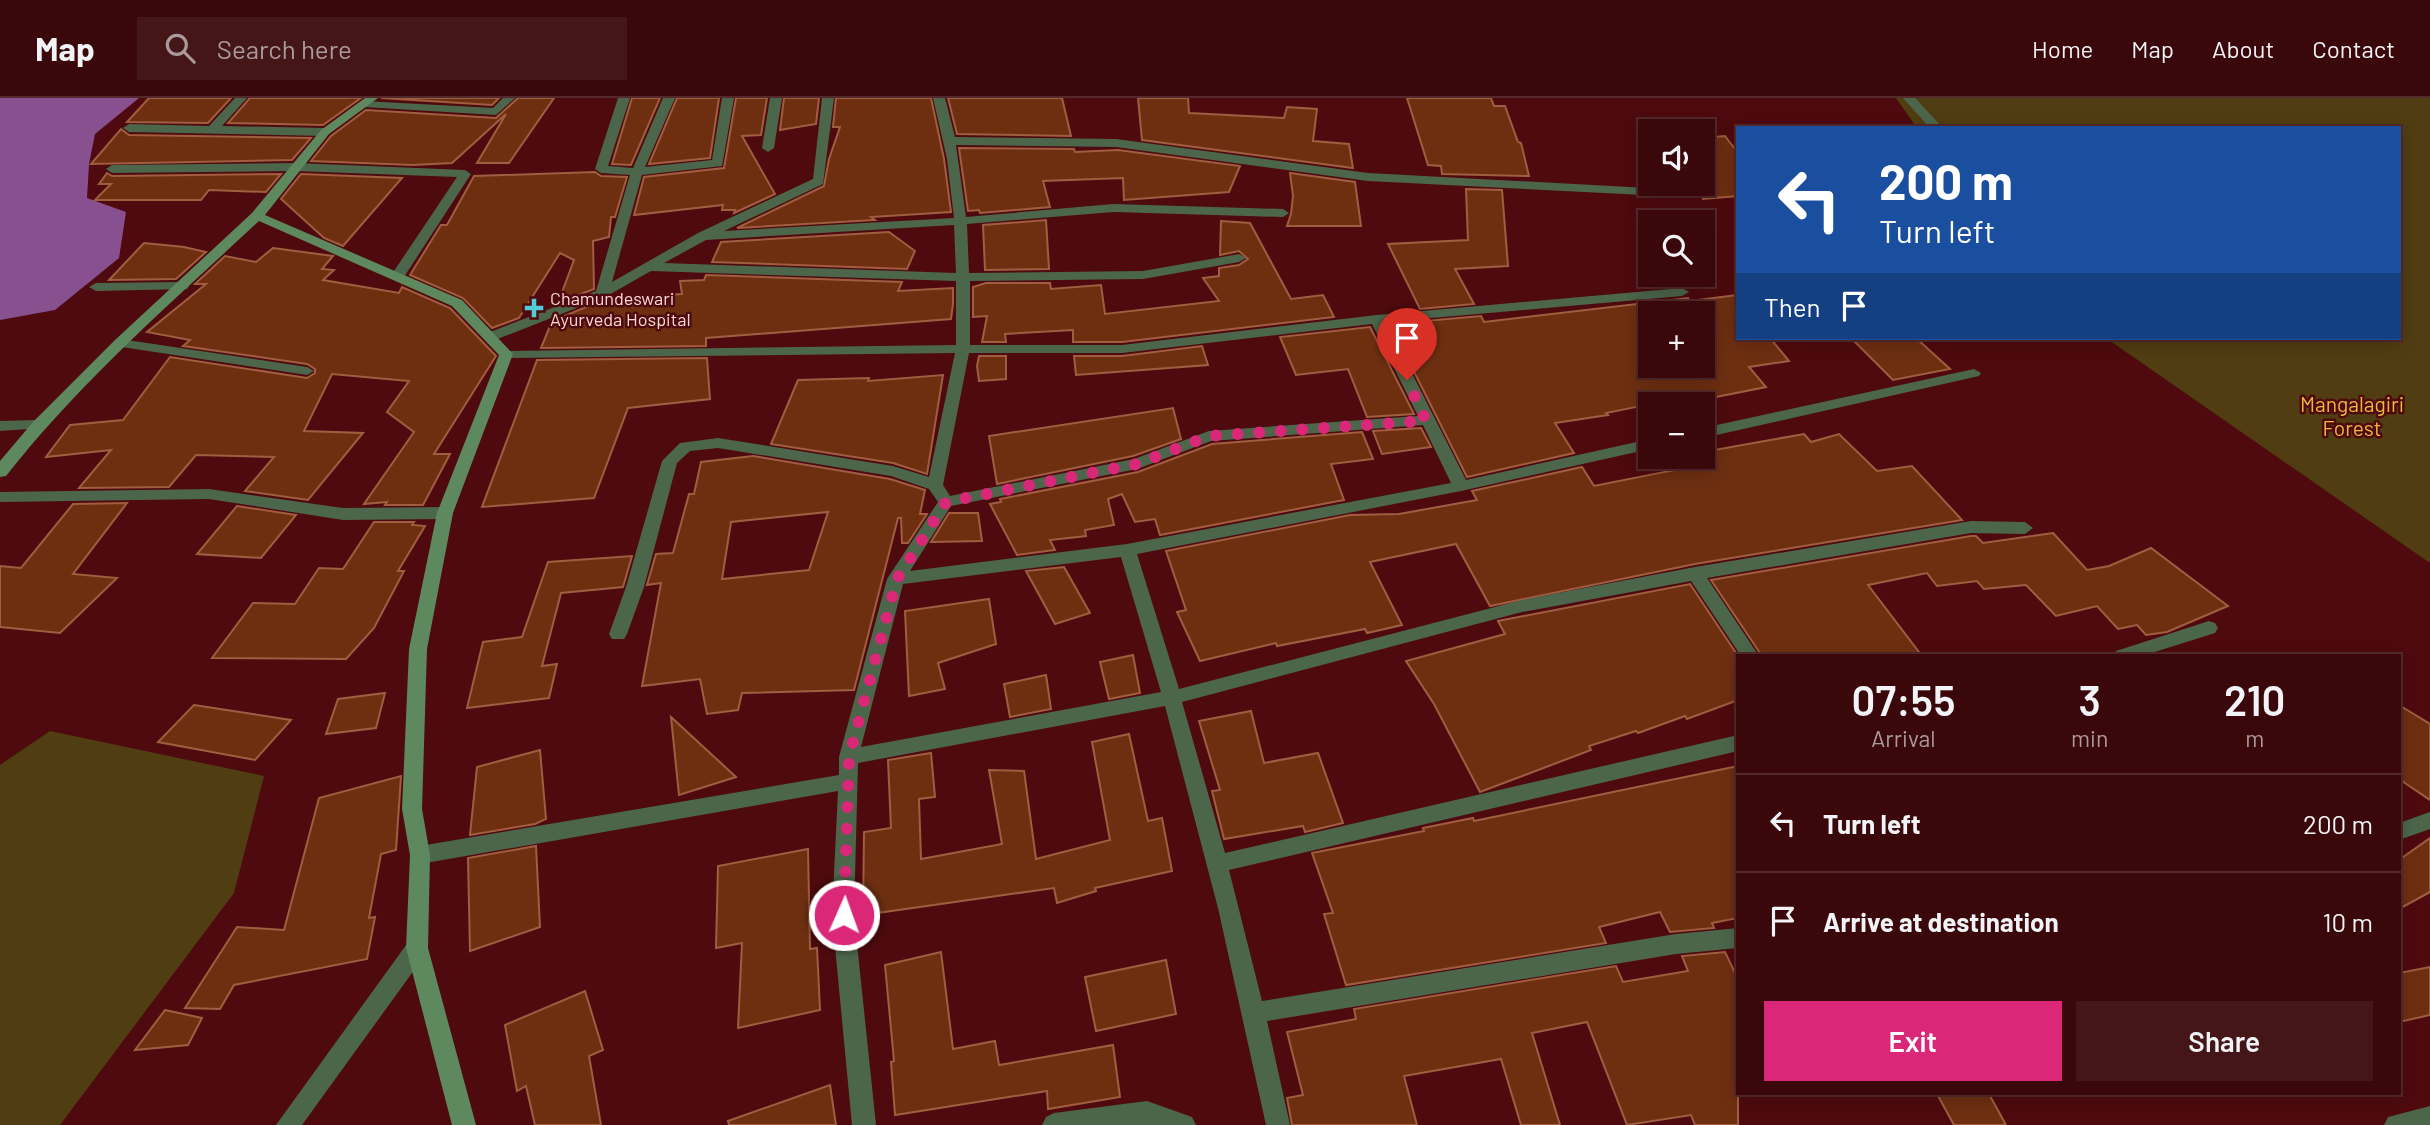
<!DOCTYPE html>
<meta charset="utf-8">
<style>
body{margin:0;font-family:Barlow,sans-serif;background:#451618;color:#f1f3f6;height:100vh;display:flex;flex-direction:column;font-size:26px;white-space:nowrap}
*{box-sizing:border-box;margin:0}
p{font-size:23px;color:#ab9a9c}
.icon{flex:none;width:38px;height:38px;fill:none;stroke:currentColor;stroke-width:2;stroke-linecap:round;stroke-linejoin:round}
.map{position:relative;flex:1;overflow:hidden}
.details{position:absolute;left:1736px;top:556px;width:665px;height:441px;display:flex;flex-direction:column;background:#3a080a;border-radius:0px;box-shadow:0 4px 18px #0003,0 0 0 2px #54292b}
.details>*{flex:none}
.hud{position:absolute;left:1736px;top:28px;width:665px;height:214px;border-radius:0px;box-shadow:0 4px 18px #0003,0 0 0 2px #54292b;background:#1a4fa0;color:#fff;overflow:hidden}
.buttons{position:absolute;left:1638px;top:21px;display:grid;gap:14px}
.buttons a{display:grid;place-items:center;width:77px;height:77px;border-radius:0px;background:#3a080a;box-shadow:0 4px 18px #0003,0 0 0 2px #54292b;font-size:35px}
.pin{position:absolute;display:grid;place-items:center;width:60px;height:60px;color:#fff;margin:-72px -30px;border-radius:50% 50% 50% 0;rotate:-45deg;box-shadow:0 0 7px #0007}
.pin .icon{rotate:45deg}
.me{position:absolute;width:77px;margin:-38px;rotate:2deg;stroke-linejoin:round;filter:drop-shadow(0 0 5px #0008)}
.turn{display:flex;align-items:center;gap:24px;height:147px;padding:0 28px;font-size:32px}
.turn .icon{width:91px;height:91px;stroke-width:2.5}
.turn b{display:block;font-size:49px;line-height:60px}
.then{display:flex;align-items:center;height:66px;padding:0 28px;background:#0003;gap:14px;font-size:26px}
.eta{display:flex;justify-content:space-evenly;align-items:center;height:119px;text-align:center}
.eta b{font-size:42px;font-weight:600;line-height:49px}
.button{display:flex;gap:14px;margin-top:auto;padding:14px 28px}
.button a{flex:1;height:80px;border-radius:0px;background:#db2777;color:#fff;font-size:28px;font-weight:600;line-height:80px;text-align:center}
.button a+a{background:#451618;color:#f1f3f6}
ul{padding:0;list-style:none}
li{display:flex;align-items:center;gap:21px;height:98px;padding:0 28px;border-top:2px solid #54292b}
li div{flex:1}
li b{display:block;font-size:26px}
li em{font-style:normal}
header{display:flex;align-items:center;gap:42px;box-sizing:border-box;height:98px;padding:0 35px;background:#3a080a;border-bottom:2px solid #54292b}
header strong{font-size:33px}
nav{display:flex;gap:38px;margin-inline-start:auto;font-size:24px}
.search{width:490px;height:63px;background:#451618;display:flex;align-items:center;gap:18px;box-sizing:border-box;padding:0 24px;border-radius:0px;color:#ab9a9c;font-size:26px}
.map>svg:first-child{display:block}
.green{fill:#513d12}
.water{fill:#895090}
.building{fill:#6e2f11;stroke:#a15d40;stroke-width:2;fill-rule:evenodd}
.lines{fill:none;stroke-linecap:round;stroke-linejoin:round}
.street{fill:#4c664b;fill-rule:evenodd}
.secondary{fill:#5e885d;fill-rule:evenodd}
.route{stroke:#db2777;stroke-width:12;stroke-dasharray:0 21.6}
.poi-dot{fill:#52ccd6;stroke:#4e0a0e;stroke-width:2.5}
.labels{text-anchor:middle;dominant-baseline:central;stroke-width:5;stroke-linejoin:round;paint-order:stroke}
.far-poi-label{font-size:18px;fill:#fbd8d5;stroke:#4e0a0e;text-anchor:start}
.park-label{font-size:21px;fill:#eeb73d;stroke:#4e0a0e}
</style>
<header>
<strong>Map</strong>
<div class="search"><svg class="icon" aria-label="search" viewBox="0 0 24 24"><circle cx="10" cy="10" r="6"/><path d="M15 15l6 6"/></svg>Search here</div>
<nav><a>Home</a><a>Map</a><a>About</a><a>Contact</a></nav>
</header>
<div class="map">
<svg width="2430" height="1027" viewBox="0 0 2430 1027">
<rect width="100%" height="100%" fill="#4e0a0e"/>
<g class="green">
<path d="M 1896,0 L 2430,0 L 2430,465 L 2106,240 L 2399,240 L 2399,30 L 1917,30 Z"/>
<path d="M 50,633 L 264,678 L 234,795 L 60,1027 L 0,1027 L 0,667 Z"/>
</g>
<path class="water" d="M 0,0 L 139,0 L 95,36 L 89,66 L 87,100 L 126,114 L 119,160 L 55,212 L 0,222 Z"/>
<g class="building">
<path d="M 149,0 L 231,0 L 208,25 L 127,24 Z"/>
<path d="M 250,0 L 361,0 L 323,27 L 228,25 Z"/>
<path d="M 381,0 L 499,0 L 492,7 Z"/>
<path d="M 518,0 L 554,0 L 509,65 L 477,65 L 506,16 L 452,65 L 413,67 L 311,63 L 331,38 L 366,12 L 496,20 Z"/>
<path d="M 632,0 L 660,0 L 631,67 L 612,66 Z"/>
<path d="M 677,0 L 719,0 L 710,60 L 649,66 Z"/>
<path d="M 736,0 L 767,0 L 761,37 L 742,38 L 775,96 L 734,115 L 735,112 L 722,112 L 723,107 L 634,117 L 644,79 L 724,70 Z"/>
<path d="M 784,0 L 819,0 L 816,26 L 780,32 Z"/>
<path d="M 836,0 L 931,0 L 944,61 L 951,114 L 871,119 L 875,122 L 737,130 L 824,88 L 829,61 L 840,29 L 833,29 Z"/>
<path d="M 948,0 L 1062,0 L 1071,38 L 957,36 Z"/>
<path d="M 1138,0 L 1188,0 L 1189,15 L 1284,20 L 1287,9 L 1317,11 L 1313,43 L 1349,46 L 1353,70 L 1142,42 Z"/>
<path d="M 1407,0 L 1491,0 L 1494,8 L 1505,8 L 1518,44 L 1521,45 L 1529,78 L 1442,76 L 1441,68 L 1428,67 Z"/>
<path d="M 121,31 L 129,37 L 311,40 L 292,62 L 91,66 Z"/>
<path d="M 1725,38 L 1738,55 L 1738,98 L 1703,101 L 1703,40 Z"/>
<path d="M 959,50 L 1074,51 L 1075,54 L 1118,52 L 1240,68 L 1229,94 L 1124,102 L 1123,80 L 1043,83 L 1050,109 L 980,115 L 979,112 L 968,113 Z"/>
<path d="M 595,74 L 601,78 L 627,79 L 615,119 L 611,119 L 609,139 L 593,143 L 594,191 L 558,205 L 574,162 L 560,155 L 519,220 L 492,230 L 463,200 L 410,177 L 441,127 L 447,127 L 474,78 Z"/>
<path d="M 107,75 L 112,78 L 281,76 L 266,94 L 209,92 L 201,102 L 95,102 L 111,86 L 99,86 Z"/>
<path d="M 1290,75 L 1355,84 L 1361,128 L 1287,128 L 1291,116 L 1293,98 Z"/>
<path d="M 301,76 L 402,80 L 343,148 L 324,140 L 281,101 Z"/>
<path d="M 1466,91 L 1502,92 L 1508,168 L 1455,171 L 1474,206 L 1420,211 L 1388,146 L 1468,142 Z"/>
<path d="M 1046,122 L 1049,171 L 985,172 L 983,127 Z"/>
<path d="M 1221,123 L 1250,125 L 1291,201 L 1323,197 L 1334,219 L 1122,244 L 1073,244 L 1073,232 L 1005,236 L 1006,244 L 982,244 L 987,218 L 973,219 L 973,189 L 986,185 L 1050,185 L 1051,191 L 1101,187 L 1105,216 L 1219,203 L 1203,180 L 1219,178 L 1219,170 L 1239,167 L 1248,161 L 1239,153 L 1220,157 Z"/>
<path d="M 889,134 L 915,153 L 907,171 L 712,164 L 721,144 Z"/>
<path d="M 144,145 L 184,149 L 206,154 L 176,181 L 109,182 Z"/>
<path d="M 273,150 L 333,158 L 322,171 L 334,172 L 323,182 L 399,195 L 402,189 L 450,210 L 496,258 L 434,356 L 450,356 L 423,407 L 385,407 L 387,404 L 364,406 L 414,334 L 387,314 L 409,283 L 332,276 L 304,333 L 363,335 L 308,402 L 245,393 L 274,359 L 196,357 L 169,389 L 79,390 L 111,352 L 46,359 L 70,327 L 123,322 L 170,259 L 307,280 L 315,275 L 315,271 L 307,266 L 183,248 L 190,242 L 147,234 L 206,186 L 195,186 L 225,158 L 256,164 Z"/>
<path d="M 706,177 L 902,184 L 898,193 L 953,190 L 953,206 L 951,221 L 706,240 L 706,248 L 541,250 L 552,223 L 608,200 L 682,196 L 680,183 L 704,182 Z"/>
<path d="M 1738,197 L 1738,240 L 1770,240 L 1789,263 L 1749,269 L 1766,289 L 1681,306 L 1675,301 L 1606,315 L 1608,317 L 1555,325 L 1574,355 L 1467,379 L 1390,226 L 1481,218 L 1484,224 L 1688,200 L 1690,203 ZM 1650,215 L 1703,215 L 1703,268 L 1650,268 Z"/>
<path d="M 1370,229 L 1414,316 L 1367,319 L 1348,271 L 1296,277 L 1280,239 Z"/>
<path d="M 1851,240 L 1916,240 L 1950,271 L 1893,282 Z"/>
<path d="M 1202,248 L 1208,267 L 1076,277 L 1074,258 L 1122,258 Z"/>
<path d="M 979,258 L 1006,258 L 1006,281 L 979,283 L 977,268 Z"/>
<path d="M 707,260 L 710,301 L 628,310 L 594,400 L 482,409 L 537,262 Z"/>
<path d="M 943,277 L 927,376 L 893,365 L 771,346 L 798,282 L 869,280 L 868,283 Z"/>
<path d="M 1173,310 L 1181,341 L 1133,358 L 997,386 L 989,338 Z"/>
<path d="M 1421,330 L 1431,349 L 1382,356 L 1373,333 Z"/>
<path d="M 1362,334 L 1373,361 L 1331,366 L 1344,402 L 1160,437 L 1155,421 L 1135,424 L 1122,396 L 1108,401 L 1114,427 L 1085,432 L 1086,438 L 1050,442 L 1055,452 L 1017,457 L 990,406 L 1001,404 L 1000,401 L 1138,374 L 1212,346 Z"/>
<path d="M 1804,336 L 1811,344 L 1839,336 L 1877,373 L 1912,368 L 1962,422 L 1695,466 L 1490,508 L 1456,446 L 1370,464 L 1402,527 L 1367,535 L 1365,531 L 1277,548 L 1276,545 L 1200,563 L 1177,514 L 1186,512 L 1166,453 L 1350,417 L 1399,416 L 1477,402 L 1472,393 L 1582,369 L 1594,388 L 1675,372 L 1664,361 L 1703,359 L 1703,354 Z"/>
<path d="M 753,358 L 890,381 L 925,392 L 920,416 L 927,416 L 908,445 L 902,445 L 901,420 L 898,420 L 854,592 L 742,595 L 738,612 L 707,616 L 700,581 L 642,588 L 661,485 L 647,487 L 656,456 L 673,455 L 689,396 L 694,396 L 701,364 ZM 828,414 L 809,472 L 722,481 L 731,424 Z"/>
<path d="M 127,405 L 73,476 L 117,480 L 60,535 L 0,529 L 0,468 L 21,470 L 73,406 Z"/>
<path d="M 237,408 L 296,417 L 261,460 L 197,456 Z"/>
<path d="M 949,415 L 978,415 L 982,443 L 931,444 Z"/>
<path d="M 374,424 L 414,424 L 412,427 L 425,428 L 398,473 L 404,473 L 374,530 L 346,561 L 212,560 L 253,505 L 295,506 L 319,470 L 343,471 Z"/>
<path d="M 2053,435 L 2087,472 L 2109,468 L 2151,450 L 2228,508 L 2167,534 L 2146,537 L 2137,527 L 2118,531 L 2097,508 L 2056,518 L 2026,487 L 1984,491 L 1977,483 L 1937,488 L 1927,475 L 1868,487 L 1922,558 L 1762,558 L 1711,482 L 1971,438 L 1976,438 L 1983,445 Z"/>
<path d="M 632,458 L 623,489 L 561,495 L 542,568 L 557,566 L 549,600 L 467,610 L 483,544 L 522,539 L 548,464 Z"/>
<path d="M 1064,469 L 1090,515 L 1055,526 L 1026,473 Z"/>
<path d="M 1690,486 L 1738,558 L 1738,602 L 1687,621 L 1685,618 L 1638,635 L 1636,633 L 1589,648 L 1591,652 L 1480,694 L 1434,606 L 1406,563 L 1505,536 L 1498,523 Z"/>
<path d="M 989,501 L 996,546 L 938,565 L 945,591 L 909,598 L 905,513 Z"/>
<path d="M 1133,557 L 1140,595 L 1109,601 L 1100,564 Z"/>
<path d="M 1046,577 L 1051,611 L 1010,619 L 1004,586 Z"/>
<path d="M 385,595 L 376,630 L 326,636 L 338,601 Z"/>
<path d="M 194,607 L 291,622 L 255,662 L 158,644 Z"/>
<path d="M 2399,607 L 2430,626 L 2430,702 L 2399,681 Z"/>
<path d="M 1251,613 L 1264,665 L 1318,655 L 1343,725 L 1305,734 L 1303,728 L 1224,741 L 1212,693 L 1220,692 L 1199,623 Z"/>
<path d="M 671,619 L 736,679 L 679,697 Z"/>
<path d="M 1129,636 L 1148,723 L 1162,720 L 1172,773 L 1095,790 L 1096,793 L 1057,805 L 1054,790 L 863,817 L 864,734 L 891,730 L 888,662 L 931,655 L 935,699 L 919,701 L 921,761 L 1002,746 L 989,672 L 1024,673 L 1036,761 L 1110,742 L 1092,644 Z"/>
<path d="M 540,652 L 546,721 L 535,726 L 470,737 L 477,669 Z"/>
<path d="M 1738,668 L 1738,820 L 1712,825 L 1714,830 L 1670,834 L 1660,814 L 1599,829 L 1606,845 L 1346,887 L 1324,816 L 1333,815 L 1312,755 L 1424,733 L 1423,730 L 1473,720 L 1474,723 Z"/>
<path d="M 401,678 L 396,752 L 381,756 L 369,820 L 375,819 L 367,861 L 234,887 L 220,911 L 185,910 L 237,829 L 284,832 L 319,700 Z"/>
<path d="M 2430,740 L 2430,794 L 2399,811 L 2399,762 Z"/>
<path d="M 536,748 L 540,829 L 470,853 L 468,760 Z"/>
<path d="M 808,751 L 810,851 L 817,850 L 820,912 L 738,930 L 742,845 L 716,850 L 718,768 Z"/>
<path d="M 941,854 L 953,951 L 995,943 L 999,967 L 1113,947 L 1120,999 L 1048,1011 L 1047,993 L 895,1017 L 891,964 L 894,963 L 885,867 Z"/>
<path d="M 1725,854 L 1738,881 L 1738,1027 L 1695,1027 L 1691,1017 L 1627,1027 L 1587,924 L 1532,935 L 1560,1027 L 1521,1027 L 1501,961 L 1404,978 L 1417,1027 L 1292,1027 L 1287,1000 L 1303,997 L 1287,934 L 1356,921 L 1354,911 L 1616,868 L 1623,884 L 1688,873 L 1682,858 Z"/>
<path d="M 1166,862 L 1176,916 L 1096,933 L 1085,879 Z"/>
<path d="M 2430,869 L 2430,917 L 2399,924 L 2399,875 Z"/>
<path d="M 585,893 L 603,952 L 589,958 L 601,1027 L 535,1027 L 526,988 L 517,993 L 505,927 Z"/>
<path d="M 165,912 L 202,920 L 188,947 L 135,952 Z"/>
<path d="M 830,987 L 836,1027 L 729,1027 L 728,1023 Z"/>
<path d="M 1937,996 L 1989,996 L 2006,1027 L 1954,1027 Z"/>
</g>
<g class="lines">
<g class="street">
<path d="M 235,0 L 247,0 L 222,28 L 325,30 L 331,34 L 325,38 L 129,34 L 123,30 L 129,26 L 209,28 Z"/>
<path d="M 503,0 L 515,0 L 496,17 L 364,9 L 358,6 L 364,3 L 493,10 Z"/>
<path d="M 618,0 L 630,0 L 608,68 L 633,70 L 663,0 L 675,0 L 645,69 L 712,62 L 722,0 L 734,0 L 722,68 L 642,77 L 612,184 L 698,135 L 813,81 L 822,0 L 834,0 L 823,86 L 724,133 L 954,120 L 947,61 L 933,0 L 945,0 L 955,39 L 1116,41 L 1368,75 L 1648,90 L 1648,96 L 1644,97 L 1368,83 L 1116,49 L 956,47 L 966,119 L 1113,106 L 1283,111 L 1289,115 L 1283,119 L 1113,114 L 967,126 L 969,175 L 1143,173 L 1239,156 L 1246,160 L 1239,164 L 1143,181 L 970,183 L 970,247 L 1122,247 L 1377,217 L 1682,190 L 1689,194 L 1682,198 L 1386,224 L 1466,382 L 1650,341 L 1650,351 L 1461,393 L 1137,456 L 1179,591 L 1522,502 L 1695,469 L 1971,423 L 2025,424 L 2033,430 L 2025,436 L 1971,435 L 1707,480 L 1759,558 L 1741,558 L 1691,483 L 1522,514 L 1182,604 L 1225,755 L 1738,637 L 1738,653 L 1229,772 L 1262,903 L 1676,836 L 1738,830 L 1738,850 L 1676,856 L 1267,923 L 1290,1027 L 1266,1027 L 1218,810 L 1165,608 L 858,665 L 854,817 L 876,1027 L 852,1027 L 832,817 L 838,693 L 420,766 L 413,763 L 410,757 L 413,751 L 420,748 L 839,677 L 839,659 L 887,481 L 938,404 L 929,391 L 891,378 L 718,350 L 690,353 L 677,365 L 644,489 L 627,536 L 624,541 L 612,541 L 609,536 L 626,489 L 662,363 L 680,345 L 718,340 L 893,368 L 929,379 L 955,255 L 506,260 L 499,256 L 501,253 L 956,247 L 956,183 L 651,173 L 607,198 L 495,242 L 485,242 L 485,236 L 596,193 L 630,77 L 601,75 L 595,71 ZM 954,127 L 956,175 L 664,165 L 706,142 ZM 1372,226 L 1418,318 L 1209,333 L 1134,361 L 950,398 L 943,387 L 969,255 L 1122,255 ZM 1423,327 L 1451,385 L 1127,446 L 910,473 L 951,408 L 1137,371 L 1211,343 ZM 1121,459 L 1161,594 L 861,649 L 903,486 Z"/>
<path d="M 770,0 L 782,0 L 774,50 L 768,54 L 762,50 Z"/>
<path d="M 1903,0 L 1915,0 L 1943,30 L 1930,30 Z"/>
<path d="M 296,65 L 465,72 L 471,76 L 402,182 L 397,183 L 390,179 L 457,79 L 296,73 L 112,75 L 106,71 L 112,67 Z"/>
<path d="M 182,184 L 189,188 L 187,191 L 96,193 L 89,189 L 96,185 Z"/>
<path d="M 120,241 L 307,269 L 314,273 L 307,277 L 115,248 L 113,245 Z"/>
<path d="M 1974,271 L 1981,275 L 1979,278 L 1703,340 L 1703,330 Z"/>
<path d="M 38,322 L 43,324 L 46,327 L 43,330 L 0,333 L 0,323 Z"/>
<path d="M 209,391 L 343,410 L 445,409 L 453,415 L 445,421 L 343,422 L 209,401 L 0,404 L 0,394 Z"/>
<path d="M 2209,523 L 2215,525 L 2218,530 L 2215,535 L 2142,558 L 2113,558 L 2116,553 Z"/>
<path d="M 2430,714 L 2430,731 L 2399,742 L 2399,725 Z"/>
<path d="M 417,840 L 425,843 L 428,850 L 425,857 L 302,1027 L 276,1027 L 409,843 Z"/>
<path d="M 1147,1003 L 1192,1019 L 1196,1027 L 1042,1027 L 1046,1019 L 1054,1015 Z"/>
<path d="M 2430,1008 L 2430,1027 L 2384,1027 L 2388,1019 Z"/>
</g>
<path class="secondary" d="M 365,0 L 378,0 L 329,36 L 265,117 L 462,202 L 513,256 L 453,415 L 427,551 L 422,711 L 430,757 L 428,850 L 476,1027 L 452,1027 L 406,850 L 410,757 L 402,711 L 409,551 L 437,415 L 499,257 L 452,208 L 259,123 C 171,205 80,284 6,378 L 0,379 L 0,363 L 33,324 L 115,242 L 252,115 L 321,32 Z"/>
</g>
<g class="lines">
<path class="route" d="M 844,817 L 849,659 L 897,481 L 946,404 L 1137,366 L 1209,338 L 1426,323 L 1407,282"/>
</g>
<path class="poi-dot" d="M530.5 199.5h7v7h7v7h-7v7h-7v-7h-7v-7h7z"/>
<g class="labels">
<g class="far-poi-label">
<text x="550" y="200">Chamundeswari<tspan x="550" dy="21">Ayurveda Hospital</tspan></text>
</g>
<g class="park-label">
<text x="2352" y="305">Mangalagiri<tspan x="2352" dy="24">Forest</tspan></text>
</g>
</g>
</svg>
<div class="buttons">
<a><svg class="icon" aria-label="sound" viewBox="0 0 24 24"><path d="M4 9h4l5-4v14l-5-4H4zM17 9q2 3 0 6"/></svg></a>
<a><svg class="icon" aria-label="search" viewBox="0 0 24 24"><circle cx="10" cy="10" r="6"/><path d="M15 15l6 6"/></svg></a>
<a>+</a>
<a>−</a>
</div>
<div class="pin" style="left:1407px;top:282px;background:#d93025"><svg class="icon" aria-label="arrive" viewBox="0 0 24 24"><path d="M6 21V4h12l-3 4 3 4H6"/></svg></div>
<svg class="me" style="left:844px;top:817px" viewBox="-20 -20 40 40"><circle r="17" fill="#db2777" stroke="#fff" stroke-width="3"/><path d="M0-11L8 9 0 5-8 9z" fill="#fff"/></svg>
<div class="hud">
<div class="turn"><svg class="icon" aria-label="left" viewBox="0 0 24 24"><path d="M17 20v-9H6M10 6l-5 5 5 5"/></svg><div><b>200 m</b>Turn left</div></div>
<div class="then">Then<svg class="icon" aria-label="arrive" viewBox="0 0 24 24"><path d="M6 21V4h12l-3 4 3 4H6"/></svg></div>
</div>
<section class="details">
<div class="eta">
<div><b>07:55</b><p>Arrival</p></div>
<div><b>3</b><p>min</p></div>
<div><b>210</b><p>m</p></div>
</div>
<ul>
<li><svg class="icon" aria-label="left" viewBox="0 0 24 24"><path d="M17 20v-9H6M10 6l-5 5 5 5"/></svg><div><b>Turn left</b></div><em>200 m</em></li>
<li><svg class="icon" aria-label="arrive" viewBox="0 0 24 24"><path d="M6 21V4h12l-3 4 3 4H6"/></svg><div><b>Arrive at destination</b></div><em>10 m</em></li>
</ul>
<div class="button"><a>Exit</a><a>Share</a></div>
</section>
</div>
